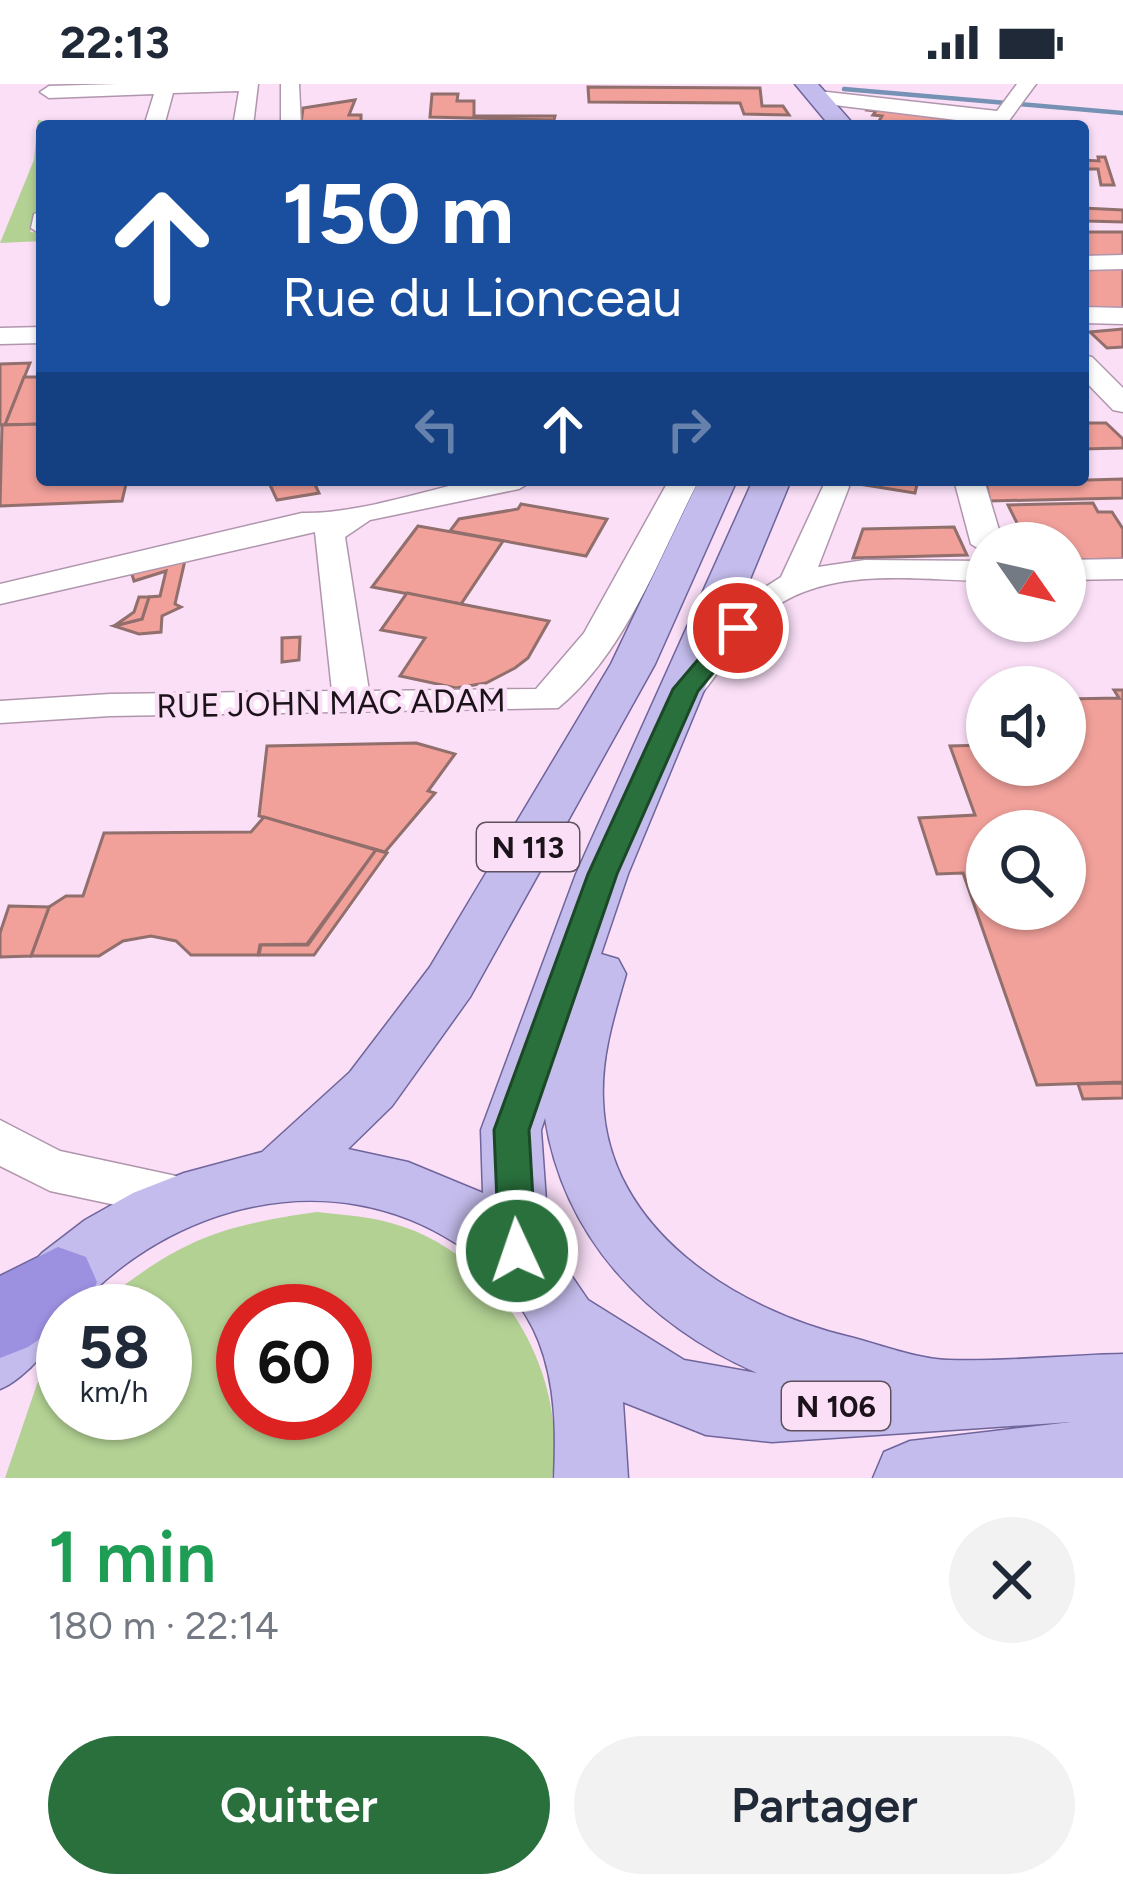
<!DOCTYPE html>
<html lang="fr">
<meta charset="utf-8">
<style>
body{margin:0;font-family:Figtree,sans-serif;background:#f2f2f3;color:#1f2937;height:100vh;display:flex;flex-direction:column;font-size:45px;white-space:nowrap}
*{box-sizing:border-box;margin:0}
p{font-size:39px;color:#747a83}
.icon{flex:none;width:66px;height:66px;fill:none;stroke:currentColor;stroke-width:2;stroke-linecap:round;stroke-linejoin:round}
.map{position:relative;height:1394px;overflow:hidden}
.sheet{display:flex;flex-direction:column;background:#fff;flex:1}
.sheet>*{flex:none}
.guide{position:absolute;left:36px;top:36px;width:1053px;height:366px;border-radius:12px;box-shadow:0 3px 9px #0004;background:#1a4fa0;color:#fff;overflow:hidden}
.needle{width:78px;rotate:124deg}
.tools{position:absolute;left:966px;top:438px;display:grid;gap:24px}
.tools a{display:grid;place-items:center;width:120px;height:120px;border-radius:50%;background:#fff;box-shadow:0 3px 9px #0004;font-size:60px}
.speed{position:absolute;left:36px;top:1200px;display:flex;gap:24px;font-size:60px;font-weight:700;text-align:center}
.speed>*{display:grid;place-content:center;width:156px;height:156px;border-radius:50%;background:#fff;box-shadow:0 3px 9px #0004;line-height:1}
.speed small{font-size:30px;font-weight:400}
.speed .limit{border:18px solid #d22;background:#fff;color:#111}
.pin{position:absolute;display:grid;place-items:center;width:102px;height:102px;color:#fff;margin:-51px;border:6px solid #fff;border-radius:50%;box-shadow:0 3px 12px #0007}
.me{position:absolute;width:132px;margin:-66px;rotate:357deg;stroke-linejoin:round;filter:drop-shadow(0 0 9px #0008)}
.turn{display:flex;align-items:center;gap:42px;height:252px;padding:0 48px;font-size:54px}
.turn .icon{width:156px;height:156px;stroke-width:2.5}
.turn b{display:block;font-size:84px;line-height:102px}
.lanes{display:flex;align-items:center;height:114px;padding:0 48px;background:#0003;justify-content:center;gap:60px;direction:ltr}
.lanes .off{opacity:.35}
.round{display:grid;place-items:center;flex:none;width:126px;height:126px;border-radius:63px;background:#f2f2f3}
.summary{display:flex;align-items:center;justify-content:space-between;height:204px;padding:0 48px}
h1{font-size:72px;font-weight:600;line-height:90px;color:#1e9e55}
.button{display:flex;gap:24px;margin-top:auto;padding:24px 48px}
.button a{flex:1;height:138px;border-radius:72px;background:#29703d;color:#fff;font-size:48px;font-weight:600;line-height:138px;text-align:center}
.button a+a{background:#f2f2f3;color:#1f2937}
.status{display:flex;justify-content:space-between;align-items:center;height:84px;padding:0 60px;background:#fff;direction:ltr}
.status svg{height:33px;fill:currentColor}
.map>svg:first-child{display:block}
.green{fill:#b2d193;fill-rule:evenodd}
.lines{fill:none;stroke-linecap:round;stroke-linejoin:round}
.stream{stroke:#7591b3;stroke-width:4.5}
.building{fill:#f1a09a;stroke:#916f6c;stroke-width:3;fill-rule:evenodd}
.minor-casing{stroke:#b096ad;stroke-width:3}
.major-casing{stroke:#6f649b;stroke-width:3}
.highway-casing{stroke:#6f649b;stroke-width:3}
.minor{fill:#fff;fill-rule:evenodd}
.major{fill:#c4bcec;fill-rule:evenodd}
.highway{fill:#9c90e0;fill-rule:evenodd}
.route{fill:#29703d;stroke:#1b4928;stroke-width:3}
.labels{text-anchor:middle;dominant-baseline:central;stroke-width:9;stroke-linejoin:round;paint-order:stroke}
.shield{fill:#fadff7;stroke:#5e505c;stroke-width:3}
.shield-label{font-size:30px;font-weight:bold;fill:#1b121a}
.street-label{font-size:33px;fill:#1b121a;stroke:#fadff7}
</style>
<div class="status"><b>22:13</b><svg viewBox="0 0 49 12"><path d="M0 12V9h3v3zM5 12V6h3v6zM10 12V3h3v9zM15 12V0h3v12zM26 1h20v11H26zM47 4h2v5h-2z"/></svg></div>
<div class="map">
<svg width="1123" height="1394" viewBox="0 0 1123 1394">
<rect width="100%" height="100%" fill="#fadff7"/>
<g class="green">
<path d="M 38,36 L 67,42 L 42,42 L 42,121 L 30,148 L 42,149 L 42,157 L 0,159 L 34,76 Z"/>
<path d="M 317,1128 C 341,1131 368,1132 391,1139 C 497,1167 569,1287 552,1394 L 5,1394 L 37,1300 L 63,1264 L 63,1329 L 165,1329 L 165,1227 L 91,1227 C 175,1160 209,1143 317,1128 ZM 243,1227 L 345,1227 L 345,1329 L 243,1329 Z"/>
</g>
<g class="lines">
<path class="stream" d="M 844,5 L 1123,29"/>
</g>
<g class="building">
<path d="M 588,3 L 760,4 L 762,22 L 783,22 L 789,31 L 744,30 L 740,19 L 589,18 Z"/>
<path d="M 432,10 L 458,10 L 457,17 L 474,17 L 474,32 L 555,32 L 554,36 L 430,33 Z"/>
<path d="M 355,16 L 349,31 L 361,31 L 361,37 L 301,39 L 303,24 Z"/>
<path d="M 870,21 L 961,31 L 955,42 L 886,42 L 888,38 L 879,37 L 882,32 L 873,31 L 876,27 L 867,26 Z"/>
<path d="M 1098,73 L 1105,73 L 1114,101 L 1101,101 L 1098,85 L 1083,85 L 1083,76 L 1099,77 Z"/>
<path d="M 1083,124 L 1123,126 L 1123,138 L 1087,137 Z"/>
<path d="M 1083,148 L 1123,148 L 1123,173 L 1083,174 Z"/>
<path d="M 1123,182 L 1123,225 L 1083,224 L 1083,183 Z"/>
<path d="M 1123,245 L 1123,263 L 1107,264 L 1090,248 Z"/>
<path d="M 30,279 L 5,341 L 0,341 L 0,280 Z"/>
<path d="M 24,293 L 42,293 L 42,340 L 5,341 Z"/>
<path d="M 1083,339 L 1106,339 L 1123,355 L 1123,364 L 1083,365 Z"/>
<path d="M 42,340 L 42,396 L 127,396 L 122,417 L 0,422 L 2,341 Z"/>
<path d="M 1123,395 L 1123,414 L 990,417 L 986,399 Z"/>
<path d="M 313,396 L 319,409 L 277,416 L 270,401 Z"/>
<path d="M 860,396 L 918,396 L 915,409 L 859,400 Z"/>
<path d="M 1093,419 L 1098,428 L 1112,428 L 1123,445 L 1123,475 L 1065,476 L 1065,459 L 1027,459 L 1008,421 Z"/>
<path d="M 521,420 L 607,435 L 586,472 L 450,447 L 459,435 L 518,425 Z"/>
<path d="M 418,442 L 503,457 L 461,520 L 372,503 Z"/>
<path d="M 954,443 L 967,471 L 853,474 L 863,445 Z"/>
<path d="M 186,472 L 175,520 L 181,523 L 162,532 L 161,548 L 139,550 L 114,542 L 142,535 L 149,513 L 160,512 L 166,487 L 134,497 L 130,484 Z"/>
<path d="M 407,509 L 461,520 L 549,537 L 528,574 L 515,584 L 486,599 L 456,604 L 400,592 L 425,554 L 381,546 Z"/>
<path d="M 139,513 L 149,513 L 142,535 L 114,542 L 134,528 Z"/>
<path d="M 300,553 L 299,576 L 282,578 L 282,554 Z"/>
<path d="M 1114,606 L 1123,606 L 1123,998 L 1037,1001 L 963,789 L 937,790 L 919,734 L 975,731 L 950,662 L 987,661 L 987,681 L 1065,681 L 1065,615 L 1119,614 ZM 987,747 L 1065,747 L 1065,825 L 987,825 Z"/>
<path d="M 416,659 L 455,670 L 428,707 L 435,709 L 385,768 L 259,732 L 267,662 Z"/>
<path d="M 264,733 L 376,766 L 307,860 L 260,861 L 258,871 L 191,871 L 176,857 L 151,852 L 123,857 L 99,872 L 31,872 L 49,823 L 66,812 L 83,812 L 104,749 L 251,748 Z"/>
<path d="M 376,766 L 387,769 L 314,871 L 259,871 L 261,861 L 308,861 Z"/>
<path d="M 9,822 L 49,823 L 31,872 L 0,873 L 0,849 Z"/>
<path d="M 1123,999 L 1123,1014 L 1083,1015 L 1078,1000 Z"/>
</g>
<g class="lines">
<defs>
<g id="minor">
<path d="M 117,0 L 258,0 L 253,42 L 233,42 L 239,7 L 173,9 L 164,42 L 144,42 L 154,10 L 49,14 L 40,8 L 49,2 Z"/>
<path d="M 281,0 L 299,0 L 301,42 L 281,42 Z"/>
<path d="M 1017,0 L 1036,0 L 1005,42 L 818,19 L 809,13 L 818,7 L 997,27 Z"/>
<path d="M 42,128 L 42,151 L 31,144 L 34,130 Z"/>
<path d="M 1123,171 L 1123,185 L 1083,186 L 1083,172 Z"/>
<path d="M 1083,223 L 1123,224 L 1123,240 L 1083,239 Z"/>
<path d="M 42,243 L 42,259 L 0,260 L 0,244 Z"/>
<path d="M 1083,271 L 1092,273 L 1123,304 L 1123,328 L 1113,326 L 1083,295 Z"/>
<path d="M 475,396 L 534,396 L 519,405 L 370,436 L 345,453 L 369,607 L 536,605 L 584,549 L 669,396 L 699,396 C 659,473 626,568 558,624 L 110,632 L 0,639 L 0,617 L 110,610 L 332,607 L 315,448 L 0,520 L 0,500 L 302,429 C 357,430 419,408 475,396 Z"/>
<path d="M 826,396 L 845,397 L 849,403 L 818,483 L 865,476 L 987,477 L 987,497 C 916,496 828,481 768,528 C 742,549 724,582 703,608 L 677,608 L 672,600 L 734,523 L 781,493 Z"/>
<path d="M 954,396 L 984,396 L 1003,459 L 987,459 L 987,470 L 971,460 Z"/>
<path d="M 1123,475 L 1123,495 L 1065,496 L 1065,476 Z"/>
<path d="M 0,1036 L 60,1067 L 204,1098 L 212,1114 L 204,1130 L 186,1136 L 50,1107 L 0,1082 Z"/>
</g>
<g id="major">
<path d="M 795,0 L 818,0 L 855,42 L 830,42 Z"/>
<path d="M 699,396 L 737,396 L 655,580 L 470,913 L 392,1022 L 348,1065 L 408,1078 L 483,1109 L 481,1046 L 576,790 L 753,396 L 791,396 L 628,790 L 601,870 L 618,875 L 626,890 C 614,932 601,972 603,1016 C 607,1146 737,1226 850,1253 C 881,1261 917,1275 948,1276 C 1006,1278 1066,1271 1123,1270 L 1123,1394 L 873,1394 L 884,1368 L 910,1357 L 1071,1338 L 772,1358 L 706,1351 L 623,1318 L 628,1394 L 554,1394 C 556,1348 556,1302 539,1258 C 524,1219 491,1183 457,1160 C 331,1078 171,1119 74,1227 L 63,1227 C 63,1254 24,1296 0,1305 L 0,1215 L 42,1169 L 85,1136 L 133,1109 L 184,1089 L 262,1068 L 350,988 L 430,883 L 611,580 ZM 545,1034 C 564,1155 648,1241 757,1289 L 684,1276 L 588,1216 L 549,1159 L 541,1046 Z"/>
</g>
<path id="highway" d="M 58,1163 L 86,1173 L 97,1198 L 86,1223 L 63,1227 L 63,1239 L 28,1263 L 0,1274 L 0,1192 Z"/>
</defs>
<use href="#minor" class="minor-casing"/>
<use href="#major" class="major-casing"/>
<use href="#highway" class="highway-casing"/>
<use href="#minor" class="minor"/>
<use href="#major" class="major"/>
<use href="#highway" class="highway"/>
</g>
<path class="route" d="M 738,537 L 750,544 L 698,607 L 617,790 L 529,1046 L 536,1167 L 530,1178 L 517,1183 L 504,1178 L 499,1167 L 494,1046 L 588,790 L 673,605 L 729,539 Z"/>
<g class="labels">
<g class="shield">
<rect x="477" y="739" width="102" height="48" rx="9"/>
<rect x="782" y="1298" width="108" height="48" rx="9"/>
</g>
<g class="shield-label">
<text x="528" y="763">N 113</text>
<text x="836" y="1322">N 106</text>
</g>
<g class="street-label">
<text transform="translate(331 619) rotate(-1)">RUE JOHN MAC ADAM</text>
</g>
</g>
</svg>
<div class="tools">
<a><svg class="needle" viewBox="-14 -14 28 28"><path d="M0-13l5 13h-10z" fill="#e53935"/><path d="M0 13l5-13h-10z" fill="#747a83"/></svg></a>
<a><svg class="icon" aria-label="sound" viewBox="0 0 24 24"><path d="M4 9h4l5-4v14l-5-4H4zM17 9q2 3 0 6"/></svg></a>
<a><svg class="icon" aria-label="search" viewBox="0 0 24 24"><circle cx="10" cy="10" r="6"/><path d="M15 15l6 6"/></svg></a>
</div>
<div class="speed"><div>58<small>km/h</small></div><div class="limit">60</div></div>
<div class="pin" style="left:738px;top:544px;background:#d93025"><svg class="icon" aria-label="arrive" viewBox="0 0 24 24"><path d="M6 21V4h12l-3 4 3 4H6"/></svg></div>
<svg class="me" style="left:517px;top:1167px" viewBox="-20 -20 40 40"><circle r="17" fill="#29703d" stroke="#fff" stroke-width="3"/><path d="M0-11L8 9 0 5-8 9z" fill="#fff"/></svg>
<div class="guide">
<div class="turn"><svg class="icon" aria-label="ahead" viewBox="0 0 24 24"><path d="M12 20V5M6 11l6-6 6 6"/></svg><div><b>150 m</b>Rue du Lionceau</div></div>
<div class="lanes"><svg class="icon off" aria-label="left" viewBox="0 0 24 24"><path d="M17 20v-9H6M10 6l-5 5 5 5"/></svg><svg class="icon" aria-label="ahead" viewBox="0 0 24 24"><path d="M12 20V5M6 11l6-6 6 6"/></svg><svg class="icon off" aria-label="right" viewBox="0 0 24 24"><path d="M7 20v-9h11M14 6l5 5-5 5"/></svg></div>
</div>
</div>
<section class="sheet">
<div class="summary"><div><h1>1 min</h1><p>180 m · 22:14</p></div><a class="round"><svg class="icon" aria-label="close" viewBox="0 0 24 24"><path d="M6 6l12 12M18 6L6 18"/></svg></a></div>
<div class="button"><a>Quitter</a><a>Partager</a></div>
</section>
